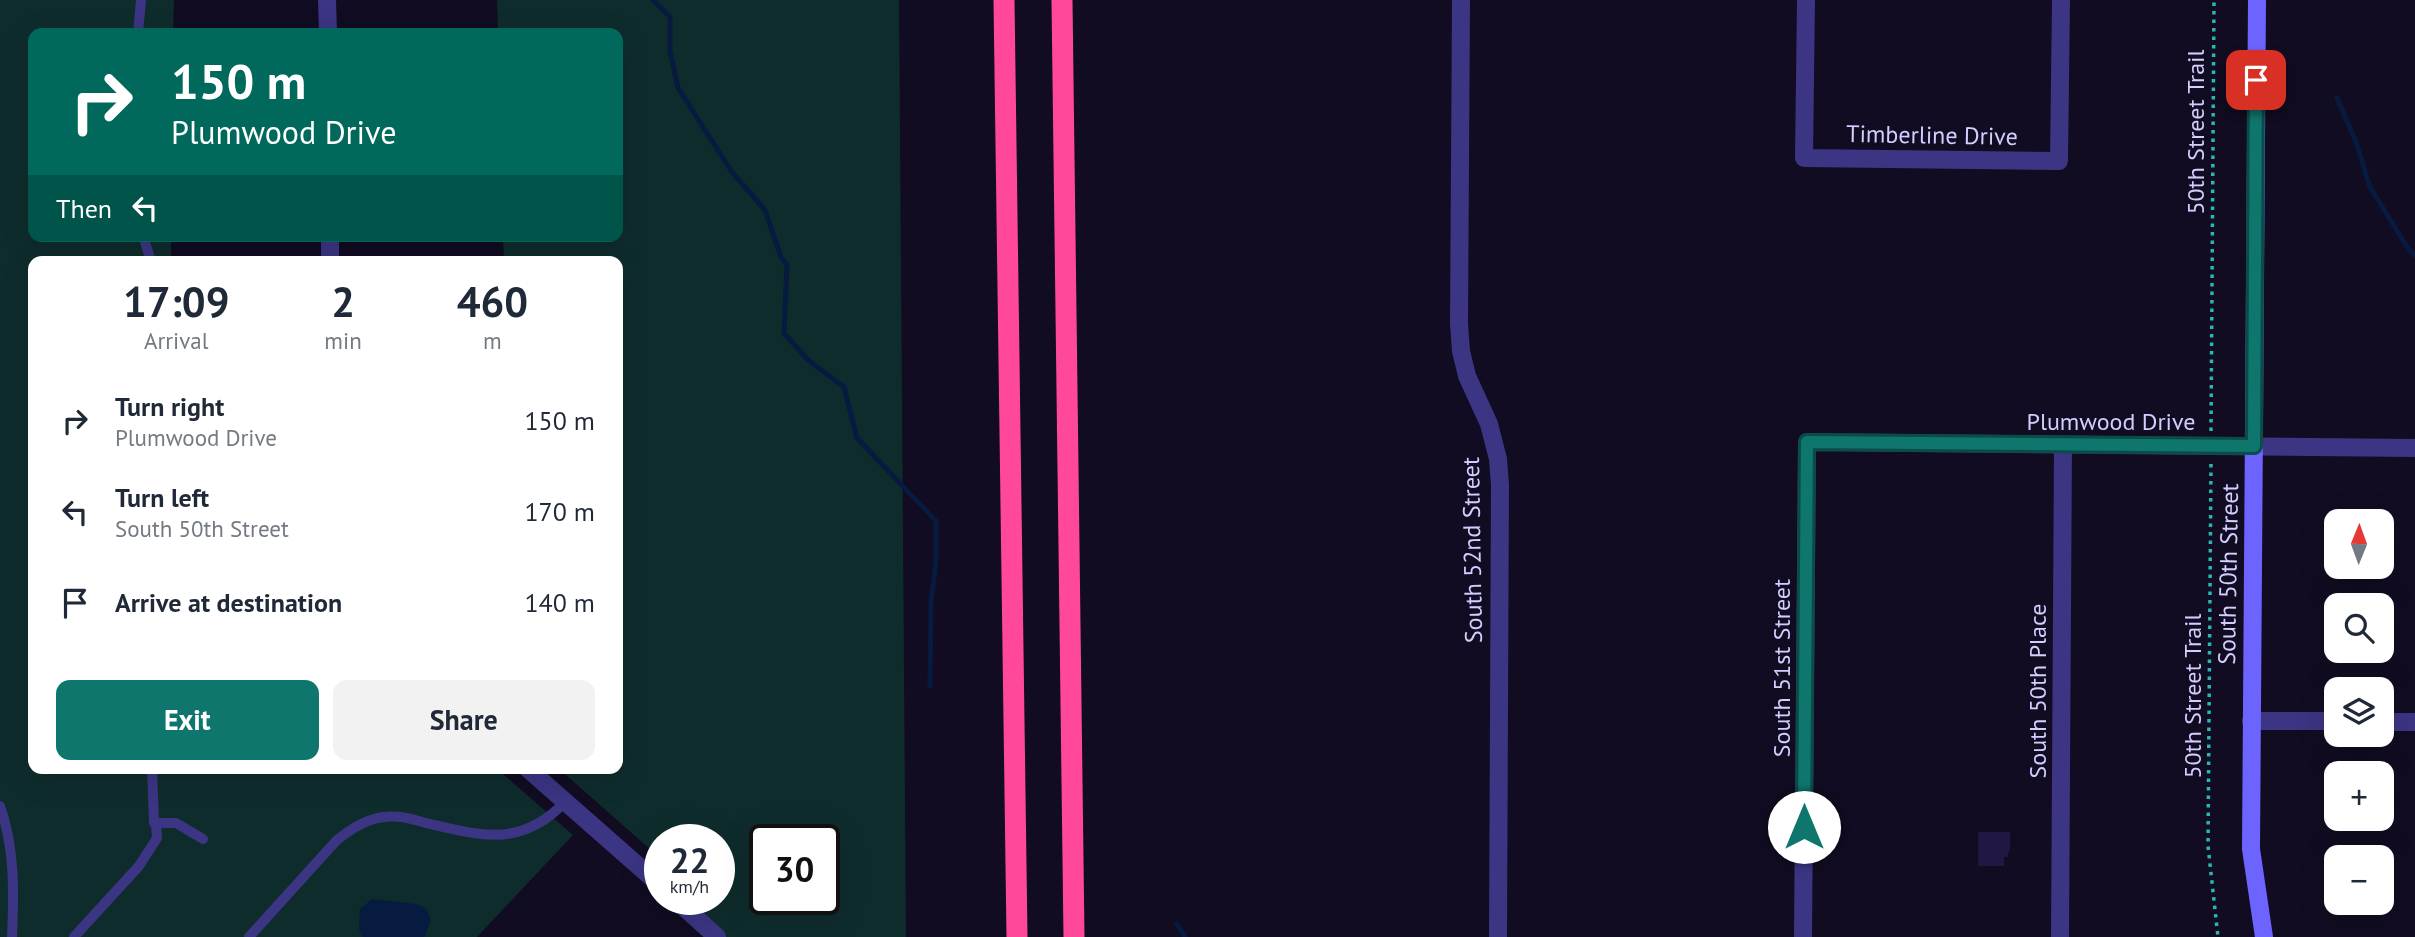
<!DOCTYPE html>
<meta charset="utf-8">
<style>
body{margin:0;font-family:"PT Sans",sans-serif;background:#f2f2f3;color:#1f2937;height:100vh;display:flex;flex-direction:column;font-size:26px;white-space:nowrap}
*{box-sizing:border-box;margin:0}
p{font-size:23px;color:#747a83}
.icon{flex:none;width:38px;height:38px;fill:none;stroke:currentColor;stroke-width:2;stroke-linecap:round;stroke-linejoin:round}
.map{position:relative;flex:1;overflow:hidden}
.panel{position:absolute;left:28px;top:256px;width:595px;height:518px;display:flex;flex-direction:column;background:#fff;border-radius:14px;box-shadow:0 7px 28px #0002}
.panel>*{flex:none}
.guide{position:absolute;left:28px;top:28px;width:595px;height:214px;border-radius:14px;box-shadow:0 7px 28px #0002;background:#00695c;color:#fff;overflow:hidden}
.needle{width:46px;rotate:1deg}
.controls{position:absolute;left:2324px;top:509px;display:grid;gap:14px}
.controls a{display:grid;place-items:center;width:70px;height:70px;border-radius:14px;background:#fff;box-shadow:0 7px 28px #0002;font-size:35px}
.speed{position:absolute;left:644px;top:824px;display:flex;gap:14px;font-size:35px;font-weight:700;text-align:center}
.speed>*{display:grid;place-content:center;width:91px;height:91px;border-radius:50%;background:#fff;box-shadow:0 7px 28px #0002;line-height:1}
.speed small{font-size:18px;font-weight:400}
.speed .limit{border:4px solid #111;border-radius:10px;background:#fff;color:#111}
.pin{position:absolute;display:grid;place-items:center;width:60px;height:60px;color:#fff;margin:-30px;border-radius:14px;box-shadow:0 4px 10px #0006}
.me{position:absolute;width:77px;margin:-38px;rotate:0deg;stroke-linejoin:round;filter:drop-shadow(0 0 5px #0008)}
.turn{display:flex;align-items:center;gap:24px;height:147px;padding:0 28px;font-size:32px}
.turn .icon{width:91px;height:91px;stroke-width:2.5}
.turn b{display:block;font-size:49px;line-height:60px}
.then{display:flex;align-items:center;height:66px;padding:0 28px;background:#0003;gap:14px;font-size:26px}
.eta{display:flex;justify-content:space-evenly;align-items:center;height:119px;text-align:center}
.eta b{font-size:42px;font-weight:700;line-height:49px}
.action{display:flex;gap:14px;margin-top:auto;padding:14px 28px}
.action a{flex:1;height:80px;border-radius:14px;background:#0f766e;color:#fff;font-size:28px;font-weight:700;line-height:80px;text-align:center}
.action a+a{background:#f2f2f3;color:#1f2937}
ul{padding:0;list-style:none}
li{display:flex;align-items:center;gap:21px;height:91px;padding:0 28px}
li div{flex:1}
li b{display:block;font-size:26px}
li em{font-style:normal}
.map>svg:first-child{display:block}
.green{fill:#0f2c2c;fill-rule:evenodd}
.water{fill:#071a40}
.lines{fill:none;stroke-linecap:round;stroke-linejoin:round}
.stream{stroke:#071a40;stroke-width:5}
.building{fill:#221743}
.path{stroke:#29b7b3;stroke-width:3.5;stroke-dasharray:3.5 5;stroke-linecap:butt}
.service{stroke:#3b3583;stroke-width:10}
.minor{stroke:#3b3583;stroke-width:18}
.secondary{stroke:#6d64ff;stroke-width:18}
.motorway{stroke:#ff4899;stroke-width:21}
.route-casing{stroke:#0a4d48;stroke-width:18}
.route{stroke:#0f766e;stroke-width:12}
.labels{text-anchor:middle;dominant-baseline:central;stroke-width:6;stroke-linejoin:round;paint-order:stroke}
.street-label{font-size:24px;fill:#d4cdff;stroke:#110c21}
</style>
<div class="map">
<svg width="2415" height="937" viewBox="0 0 2415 937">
<rect width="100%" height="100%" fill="#110c21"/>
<g class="green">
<path d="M 0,0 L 174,0 L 173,33 L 33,33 L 33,236 L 171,236 L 171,261 L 33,261 L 33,768 L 496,768 L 573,835 L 477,937 L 0,937 Z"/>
<path d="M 497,0 L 899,0 L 906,937 L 717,937 L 691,913 L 695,900 L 719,900 L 719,840 L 660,840 L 660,858 L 558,768 L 618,768 L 618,261 L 504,261 L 503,236 L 618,236 L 618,33 L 498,33 ZM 765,840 L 824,840 L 824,900 L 765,900 Z"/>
</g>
<path class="water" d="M 372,899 L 416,904 L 427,909 L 431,921 L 424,937 L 363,937 L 359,929 L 360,909 Z"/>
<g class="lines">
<g class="stream">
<path d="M 653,0 L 670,17 L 670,51 L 678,88 L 732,172 L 765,210 L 781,257 L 787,265 L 784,333 L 808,360 L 844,387 L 857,438 L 936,521 L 936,562 L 931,602 L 930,686"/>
<path d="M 2337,98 L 2356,142 L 2370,187 L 2409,250 L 2415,255"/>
<path d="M 1177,924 L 1185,937"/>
</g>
</g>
<path class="building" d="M 1978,832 L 2010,832 L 2010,851 L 2008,852 L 2008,857 L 2004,857 L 2004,866 L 1978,866 Z"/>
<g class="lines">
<g class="path">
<path d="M 2211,431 L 2214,0"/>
<path d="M 2211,464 L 2208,846 L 2218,937"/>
</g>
<g class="service">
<path d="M 138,33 L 141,0"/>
<path d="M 143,236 L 151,261"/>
<path d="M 152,768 L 154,823 L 176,823 L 203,839"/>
<path d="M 0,806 C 15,849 14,892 12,937"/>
<path d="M 74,937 L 139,866 L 157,838 L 156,823"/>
<path d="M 249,937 L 337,840 C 351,829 366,819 384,817 C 399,815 412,819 426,823 C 482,836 521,848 565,802"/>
</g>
<g class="minor">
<path d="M 327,0 L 328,33"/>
<path d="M 1461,0 L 1459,324 L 1461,351 L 1467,376 L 1489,424 L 1498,459 L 1500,485 L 1498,937"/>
<path d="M 1806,0 L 1804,158 L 2059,161 L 2061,0"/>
<path d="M 330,236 L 330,261"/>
<path d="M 2251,721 L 2336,721"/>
<path d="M 2382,722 L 2415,722"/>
<path d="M 527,768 L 660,885"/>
<path d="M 676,900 L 717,937"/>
<path d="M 1803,937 L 1807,442 L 2415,448"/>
<path d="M 2060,937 L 2063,445"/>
</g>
<path class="secondary" d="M 2257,0 L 2251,849 L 2264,937"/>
<g class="motorway">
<path d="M 1004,0 L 1017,937"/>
<path d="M 1062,0 L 1074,937"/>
</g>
</g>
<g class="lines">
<defs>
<path id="route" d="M 1804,827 L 1807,442 L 2254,446 L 2256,80"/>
</defs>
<use href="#route" class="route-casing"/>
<use href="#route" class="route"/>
</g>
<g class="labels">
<g class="street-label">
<text transform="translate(2195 132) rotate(-90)">50th Street Trail</text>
<text transform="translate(1932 135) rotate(1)">Timberline Drive</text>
<text x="2111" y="421">Plumwood Drive</text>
<text transform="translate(1472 550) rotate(-91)">South 52nd Street</text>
<text transform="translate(2228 574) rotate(-89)">South 50th Street</text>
<text transform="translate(1781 668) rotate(-90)">South 51st Street</text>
<text transform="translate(2037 691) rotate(-90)">South 50th Place</text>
<text transform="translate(2192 696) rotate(-90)">50th Street Trail</text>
</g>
</g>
</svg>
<div class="controls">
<a><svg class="needle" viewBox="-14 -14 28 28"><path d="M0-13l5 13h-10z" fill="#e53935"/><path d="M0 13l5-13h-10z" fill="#747a83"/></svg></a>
<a><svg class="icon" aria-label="search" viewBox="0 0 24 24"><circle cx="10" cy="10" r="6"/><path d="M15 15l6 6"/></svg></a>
<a><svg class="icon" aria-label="layers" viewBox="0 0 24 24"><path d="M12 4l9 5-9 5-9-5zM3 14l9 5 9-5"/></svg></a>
<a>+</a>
<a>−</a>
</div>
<div class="speed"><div>22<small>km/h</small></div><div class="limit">30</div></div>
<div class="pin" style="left:2256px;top:80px;background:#d93025"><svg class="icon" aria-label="arrive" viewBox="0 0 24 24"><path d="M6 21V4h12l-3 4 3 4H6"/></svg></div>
<svg class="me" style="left:1804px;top:827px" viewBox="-20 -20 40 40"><circle r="19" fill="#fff"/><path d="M0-13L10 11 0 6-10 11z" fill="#0f766e"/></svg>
<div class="guide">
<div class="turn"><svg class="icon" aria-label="right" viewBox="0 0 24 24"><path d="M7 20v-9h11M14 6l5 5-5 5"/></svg><div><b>150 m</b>Plumwood Drive</div></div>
<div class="then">Then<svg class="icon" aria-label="left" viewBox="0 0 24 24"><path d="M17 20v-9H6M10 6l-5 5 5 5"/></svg></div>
</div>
<section class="panel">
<div class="eta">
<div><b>17:09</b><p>Arrival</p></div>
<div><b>2</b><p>min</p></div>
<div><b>460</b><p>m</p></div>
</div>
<ul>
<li><svg class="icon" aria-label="right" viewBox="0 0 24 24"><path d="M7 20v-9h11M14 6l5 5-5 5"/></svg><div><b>Turn right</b><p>Plumwood Drive</p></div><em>150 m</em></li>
<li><svg class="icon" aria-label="left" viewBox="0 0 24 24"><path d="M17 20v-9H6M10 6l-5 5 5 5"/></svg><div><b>Turn left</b><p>South 50th Street</p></div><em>170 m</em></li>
<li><svg class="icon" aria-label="arrive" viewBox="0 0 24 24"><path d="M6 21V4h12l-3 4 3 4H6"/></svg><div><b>Arrive at destination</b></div><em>140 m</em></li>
</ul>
<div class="action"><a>Exit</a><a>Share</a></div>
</section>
</div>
